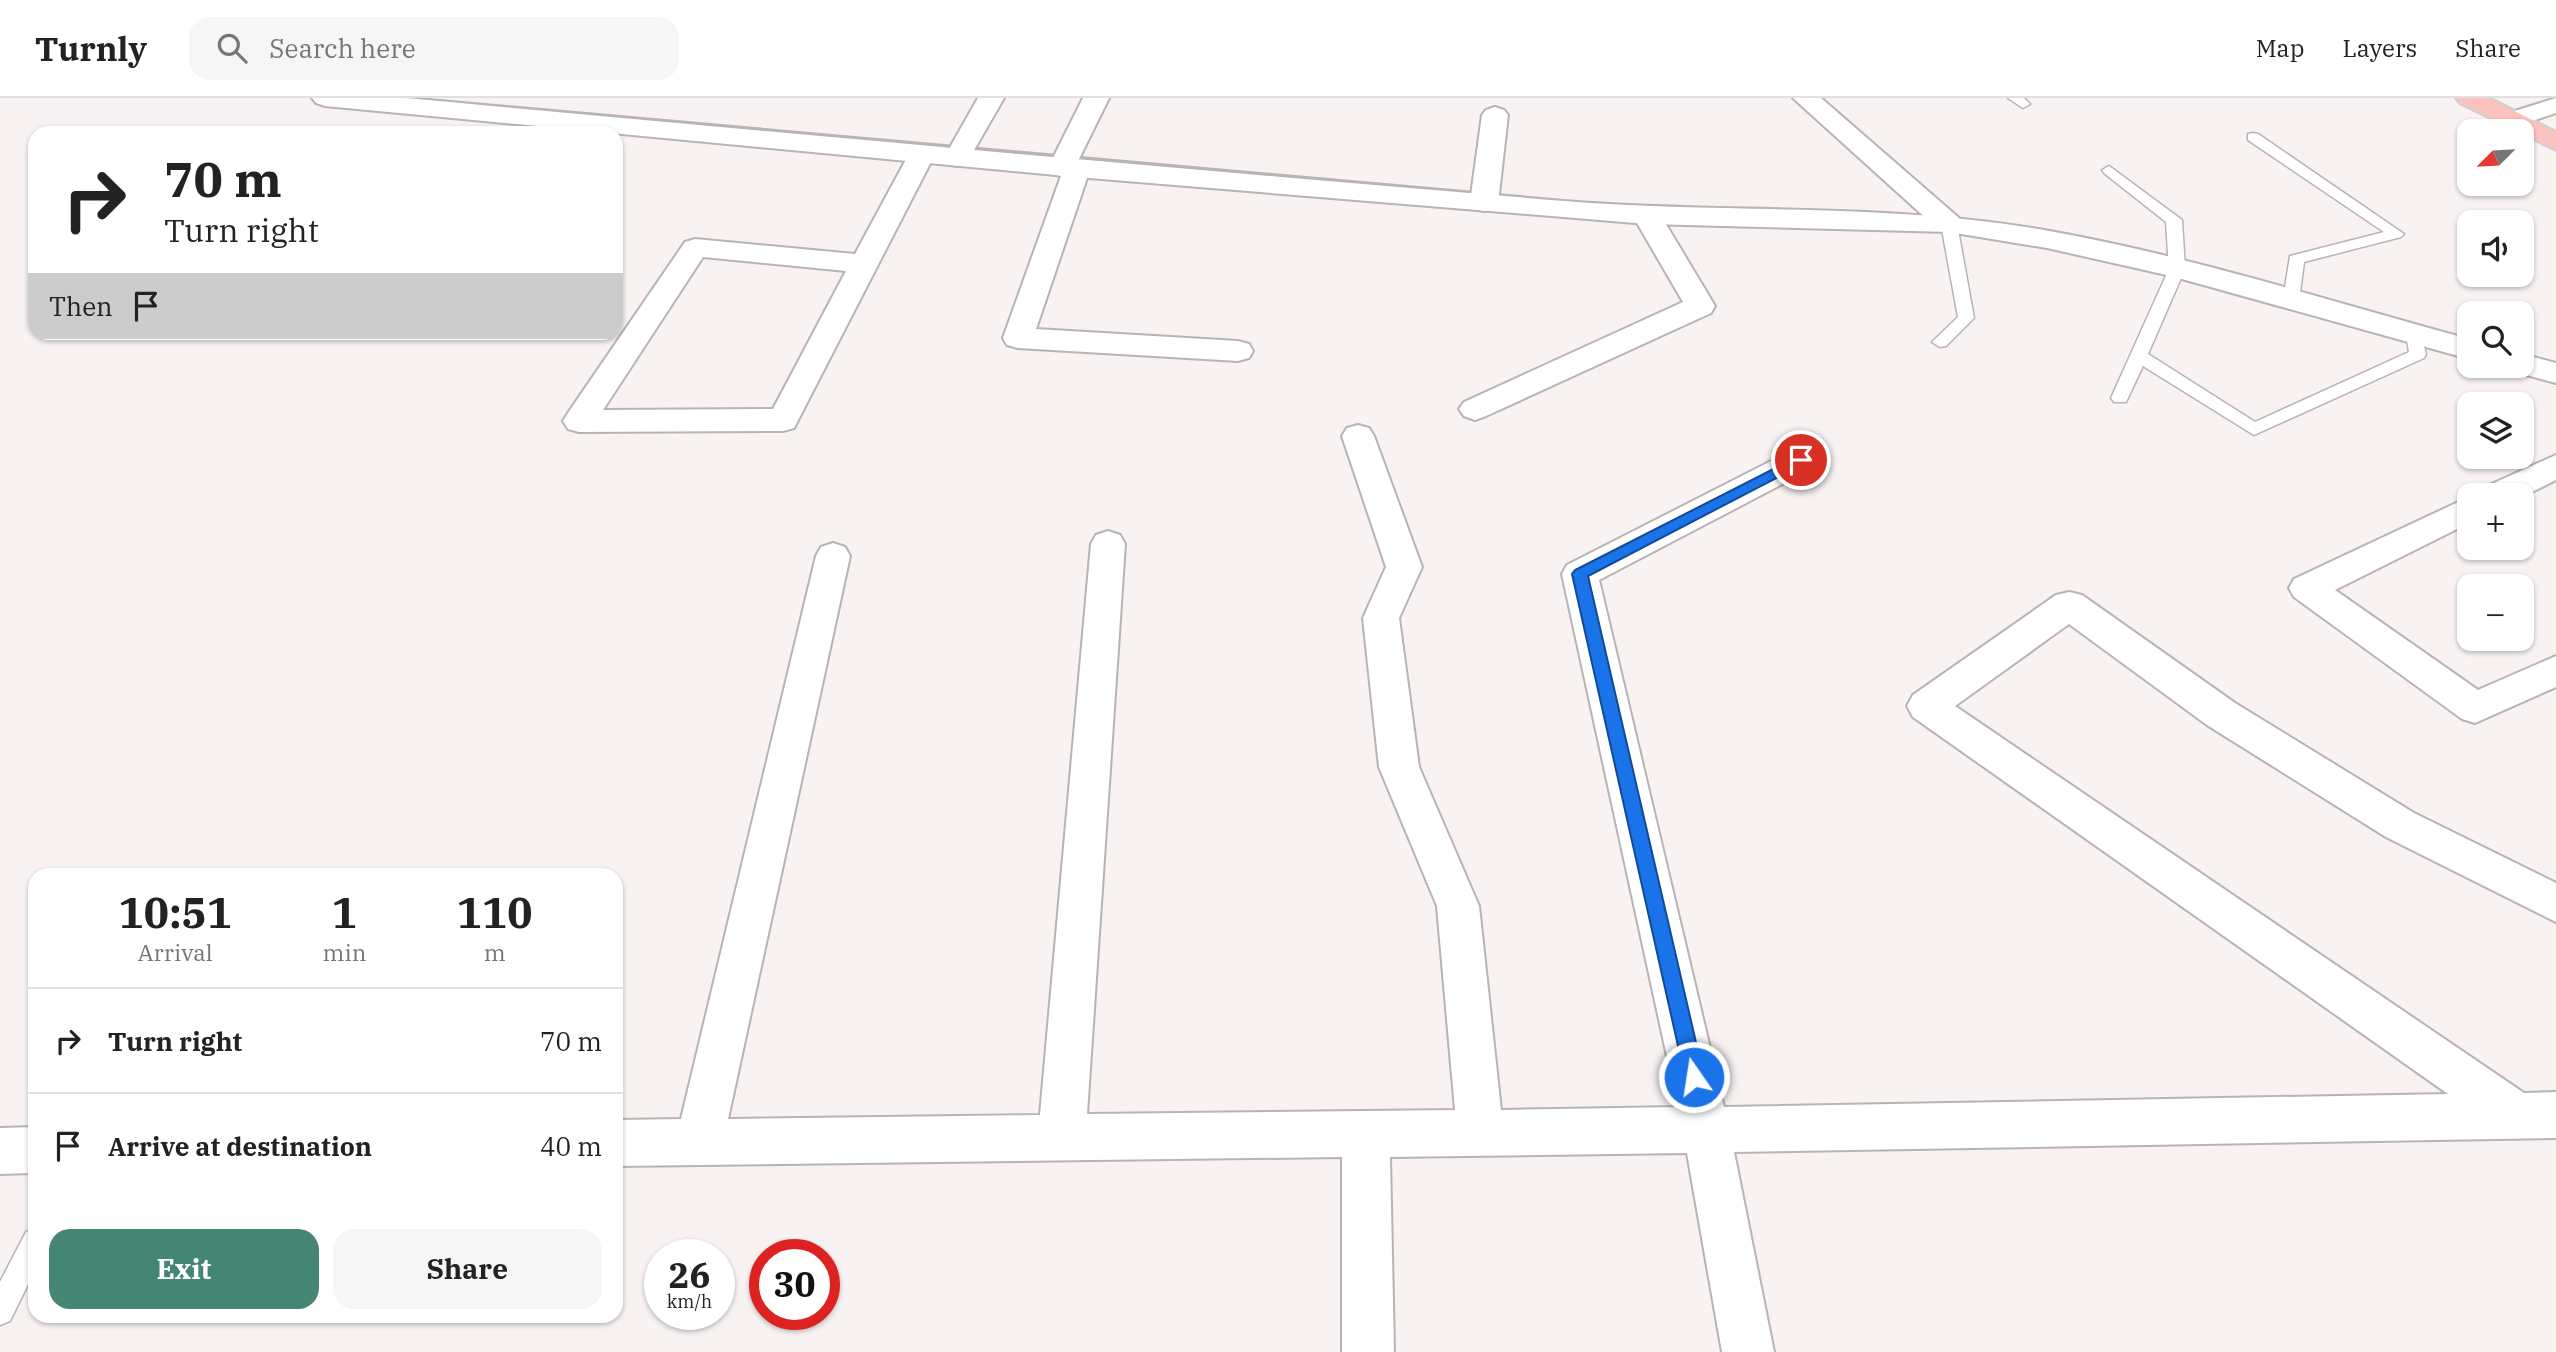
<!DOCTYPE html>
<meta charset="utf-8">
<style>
body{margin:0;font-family:"IBM Plex Serif",serif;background:#f6f6f6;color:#222;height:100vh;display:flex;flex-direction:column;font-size:26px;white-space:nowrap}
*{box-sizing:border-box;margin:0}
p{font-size:23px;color:#767676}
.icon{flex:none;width:38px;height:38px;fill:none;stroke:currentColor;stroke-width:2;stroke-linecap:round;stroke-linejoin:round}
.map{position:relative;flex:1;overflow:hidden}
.drawer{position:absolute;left:28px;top:770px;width:595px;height:455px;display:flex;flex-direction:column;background:#fff;border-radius:21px;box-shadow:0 2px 5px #0004}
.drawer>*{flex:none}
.hud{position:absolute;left:28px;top:28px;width:595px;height:214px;border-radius:21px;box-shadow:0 2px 5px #0004;background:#fff;color:#222;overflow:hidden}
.needle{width:46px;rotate:246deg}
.controls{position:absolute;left:2457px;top:21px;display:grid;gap:14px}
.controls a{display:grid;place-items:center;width:77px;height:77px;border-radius:14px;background:#fff;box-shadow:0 2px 5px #0004;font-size:35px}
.speed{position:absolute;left:644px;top:1141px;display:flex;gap:14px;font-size:35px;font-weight:700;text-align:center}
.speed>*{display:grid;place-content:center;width:91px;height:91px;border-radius:50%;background:#fff;box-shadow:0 2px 5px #0004;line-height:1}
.speed small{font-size:18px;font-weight:400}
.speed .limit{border:10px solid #d22;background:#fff;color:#111}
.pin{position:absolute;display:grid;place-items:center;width:60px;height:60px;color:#fff;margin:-30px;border:4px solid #fff;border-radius:50%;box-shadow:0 2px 7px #0007}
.me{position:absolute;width:77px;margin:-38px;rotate:347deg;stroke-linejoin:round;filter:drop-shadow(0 0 5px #0008)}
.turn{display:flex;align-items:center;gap:24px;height:147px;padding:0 21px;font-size:32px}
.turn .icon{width:91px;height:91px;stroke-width:2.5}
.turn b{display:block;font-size:49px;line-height:60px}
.then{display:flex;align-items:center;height:66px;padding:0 21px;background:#0003;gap:14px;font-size:26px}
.eta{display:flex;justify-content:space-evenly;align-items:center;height:119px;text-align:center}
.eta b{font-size:42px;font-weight:800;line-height:49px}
.button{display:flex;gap:14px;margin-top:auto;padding:14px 21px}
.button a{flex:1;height:80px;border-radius:21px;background:#448574;color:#fff;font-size:28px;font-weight:800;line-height:80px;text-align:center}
.button a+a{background:#f6f6f6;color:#222}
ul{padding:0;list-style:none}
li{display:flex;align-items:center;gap:21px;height:105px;padding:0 21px;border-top:2px solid #e0e0e0}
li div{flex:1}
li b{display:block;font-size:26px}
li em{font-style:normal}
header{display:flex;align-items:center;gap:42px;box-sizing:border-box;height:98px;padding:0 35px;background:#fff;border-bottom:2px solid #e0e0e0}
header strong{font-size:33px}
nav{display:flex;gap:38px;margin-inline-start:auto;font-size:24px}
.search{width:490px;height:63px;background:#f6f6f6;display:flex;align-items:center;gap:18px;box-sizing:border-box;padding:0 24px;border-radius:21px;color:#767676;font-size:26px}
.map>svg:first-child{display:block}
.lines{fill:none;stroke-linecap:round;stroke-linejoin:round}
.service-casing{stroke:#b9b4b3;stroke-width:3}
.minor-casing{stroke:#b9b4b3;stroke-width:4}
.tertiary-casing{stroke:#b9b4b3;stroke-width:4}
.trunk-casing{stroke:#d0d0cf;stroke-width:4}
.service{fill:#fff;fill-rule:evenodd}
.minor{fill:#fff;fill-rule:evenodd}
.tertiary{fill:#fff;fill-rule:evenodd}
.trunk{fill:#fac3be;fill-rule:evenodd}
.route{fill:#1a73e8;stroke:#114b97;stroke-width:2}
</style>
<header>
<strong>Turnly</strong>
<div class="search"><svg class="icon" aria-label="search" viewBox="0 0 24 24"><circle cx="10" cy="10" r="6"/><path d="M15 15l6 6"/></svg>Search here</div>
<nav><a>Map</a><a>Layers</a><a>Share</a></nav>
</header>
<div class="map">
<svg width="2556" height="1254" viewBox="0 0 2556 1254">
<rect width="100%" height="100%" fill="#f8f2f2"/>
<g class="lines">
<defs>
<g id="service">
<path d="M 2008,0 L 2024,0 L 2030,6 L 2023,10 Z"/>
<path d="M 2253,35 L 2258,36 L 2404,136 L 2401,139 L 2304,164 L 2299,202 L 2291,207 L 2285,206 L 2283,202 L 2290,158 L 2384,134 L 2248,42 L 2248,36 Z"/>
<path d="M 2109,68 L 2182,122 L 2185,171 L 2148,256 L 2255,324 L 2409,254 L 2406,236 L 2408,232 L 2420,232 L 2426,256 L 2424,260 L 2254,337 L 2143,268 L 2126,304 L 2114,304 L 2111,300 L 2169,171 L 2166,124 L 2104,75 L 2102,72 Z"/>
<path d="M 1949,121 L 1957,126 L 1974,220 L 1946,248 L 1940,249 L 1932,244 L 1958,219 L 1941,126 Z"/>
<path d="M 35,1130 L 35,1172 L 10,1223 L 0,1227 L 0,1184 L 26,1134 Z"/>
</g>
<g id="minor">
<path d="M 978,0 L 1004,0 L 966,66 L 957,68 L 948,66 L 944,60 Z"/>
<path d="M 1083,0 L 1109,0 L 1078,63 L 1087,65 L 1090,71 L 1036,231 L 1238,243 L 1249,246 L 1253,253 L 1249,260 L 1238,263 L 1018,250 L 1007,247 L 1003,240 L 1061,78 L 1051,76 L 1048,70 Z"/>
<path d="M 1793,0 L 1821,0 L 1959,120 L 1963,126 L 1959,132 L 1949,134 L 1939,132 Z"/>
<path d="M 2556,0 L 2556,15 L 2511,30 L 2502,27 L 2498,22 L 2502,17 Z"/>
<path d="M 1495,9 L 1504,12 L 1508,17 L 1498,105 L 1494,111 L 1484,113 L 1474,111 L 1470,105 L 1482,17 L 1486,12 Z"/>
<path d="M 922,48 L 931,50 L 935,56 L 794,330 L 783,333 L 579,334 L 568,331 L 563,323 L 568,315 L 685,144 L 695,141 L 855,156 L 909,56 L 913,50 ZM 703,159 L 846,173 L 773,311 L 603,312 Z"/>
<path d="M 1647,110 L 1657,112 L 1661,118 L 1715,208 L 1711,215 L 1486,318 L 1475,322 L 1464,318 L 1459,311 L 1464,304 L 1683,204 L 1633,118 L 1637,112 Z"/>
<path d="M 1358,327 L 1369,330 L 1374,338 L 1422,469 L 1399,520 L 1419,669 L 1479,808 L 1501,1012 L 1678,1009 L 1562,476 L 1567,467 L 1789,354 L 1801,351 L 1813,354 L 1817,362 L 1813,370 L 1599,482 L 1724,1009 L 2448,996 L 1913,619 L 1907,608 L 1913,597 L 2056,497 L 2069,494 L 2082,497 L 2235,605 L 2414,715 L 2556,785 L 2556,824 L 2386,739 L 2207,627 L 2069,526 L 1955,608 L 2524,995 L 2556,994 L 2556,1040 L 1734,1054 L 1774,1254 L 1722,1254 L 1687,1055 L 1390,1059 L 1394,1254 L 1342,1254 L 1342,1059 L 616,1068 L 616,1022 L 681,1021 L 816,458 L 821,449 L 833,445 L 845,449 L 850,458 L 728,1021 L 1040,1017 L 1091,446 L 1096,437 L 1108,433 L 1120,437 L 1125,446 L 1087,1016 L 1455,1012 L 1437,808 L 1379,669 L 1363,520 L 1386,469 L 1342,338 L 1347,330 Z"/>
<path d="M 2556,357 L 2556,382 L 2522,399 L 2480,397 L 2485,389 Z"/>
<path d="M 2469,399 L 2469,425 L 2335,492 L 2478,592 L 2556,558 L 2556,589 L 2475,625 L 2462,621 L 2294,499 L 2289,490 L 2294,481 Z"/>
<path d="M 35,1029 L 35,1075 L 0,1076 L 0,1030 Z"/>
</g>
<g id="tertiary">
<path d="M 312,0 L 406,0 C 792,36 1178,71 1564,103 C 1723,116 1886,104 2044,132 C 2187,157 2329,203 2469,241 L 2469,261 L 2171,178 L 2047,150 L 1949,134 L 1647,126 L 1077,79 L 325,8 L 316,5 Z"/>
<path d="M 2522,256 L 2556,265 L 2556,285 L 2511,273 L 2508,268 L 2522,268 Z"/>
</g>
<path id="trunk" d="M 2456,0 L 2489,0 L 2556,34 L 2556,52 L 2460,5 Z"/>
</defs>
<use href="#service" class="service-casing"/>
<use href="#minor" class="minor-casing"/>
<use href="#tertiary" class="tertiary-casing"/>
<use href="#trunk" class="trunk-casing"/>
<use href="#service" class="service"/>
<use href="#minor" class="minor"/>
<use href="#tertiary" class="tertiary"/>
<use href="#trunk" class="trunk"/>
</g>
<path class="route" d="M 1801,357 L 1807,362 L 1805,365 L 1588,478 L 1704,979 L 1701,986 L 1694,988 L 1687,986 L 1685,979 L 1572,476 L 1575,472 Z"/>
</svg>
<div class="controls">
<a><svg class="needle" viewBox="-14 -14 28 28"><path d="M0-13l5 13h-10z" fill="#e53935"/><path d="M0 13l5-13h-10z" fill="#767676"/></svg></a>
<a><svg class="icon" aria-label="sound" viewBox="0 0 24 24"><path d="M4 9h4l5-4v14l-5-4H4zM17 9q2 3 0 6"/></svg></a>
<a><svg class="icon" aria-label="search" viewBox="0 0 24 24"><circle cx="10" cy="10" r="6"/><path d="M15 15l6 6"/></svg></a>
<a><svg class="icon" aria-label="layers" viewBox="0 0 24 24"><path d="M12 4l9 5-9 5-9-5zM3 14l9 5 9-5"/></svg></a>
<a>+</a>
<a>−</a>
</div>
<div class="speed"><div>26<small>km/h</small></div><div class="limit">30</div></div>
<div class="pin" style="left:1801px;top:362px;background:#d93025"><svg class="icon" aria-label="arrive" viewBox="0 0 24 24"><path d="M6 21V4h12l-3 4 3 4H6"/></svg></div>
<svg class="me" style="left:1694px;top:979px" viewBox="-20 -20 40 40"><circle r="17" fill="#1a73e8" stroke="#fff" stroke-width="3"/><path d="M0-11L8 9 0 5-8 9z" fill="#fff"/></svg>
<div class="hud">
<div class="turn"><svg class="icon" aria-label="right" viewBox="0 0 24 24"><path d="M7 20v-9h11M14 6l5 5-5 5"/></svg><div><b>70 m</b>Turn right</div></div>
<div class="then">Then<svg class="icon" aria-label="arrive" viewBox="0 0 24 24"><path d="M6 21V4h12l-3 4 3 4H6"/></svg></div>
</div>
<section class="drawer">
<div class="eta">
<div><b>10:51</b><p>Arrival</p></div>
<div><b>1</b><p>min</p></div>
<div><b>110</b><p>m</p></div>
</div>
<ul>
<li><svg class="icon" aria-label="right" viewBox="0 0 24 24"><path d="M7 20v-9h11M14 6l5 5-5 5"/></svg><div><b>Turn right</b></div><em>70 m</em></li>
<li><svg class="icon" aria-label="arrive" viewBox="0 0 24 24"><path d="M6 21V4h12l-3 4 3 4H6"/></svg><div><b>Arrive at destination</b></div><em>40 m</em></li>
</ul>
<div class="button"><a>Exit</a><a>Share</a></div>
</section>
</div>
